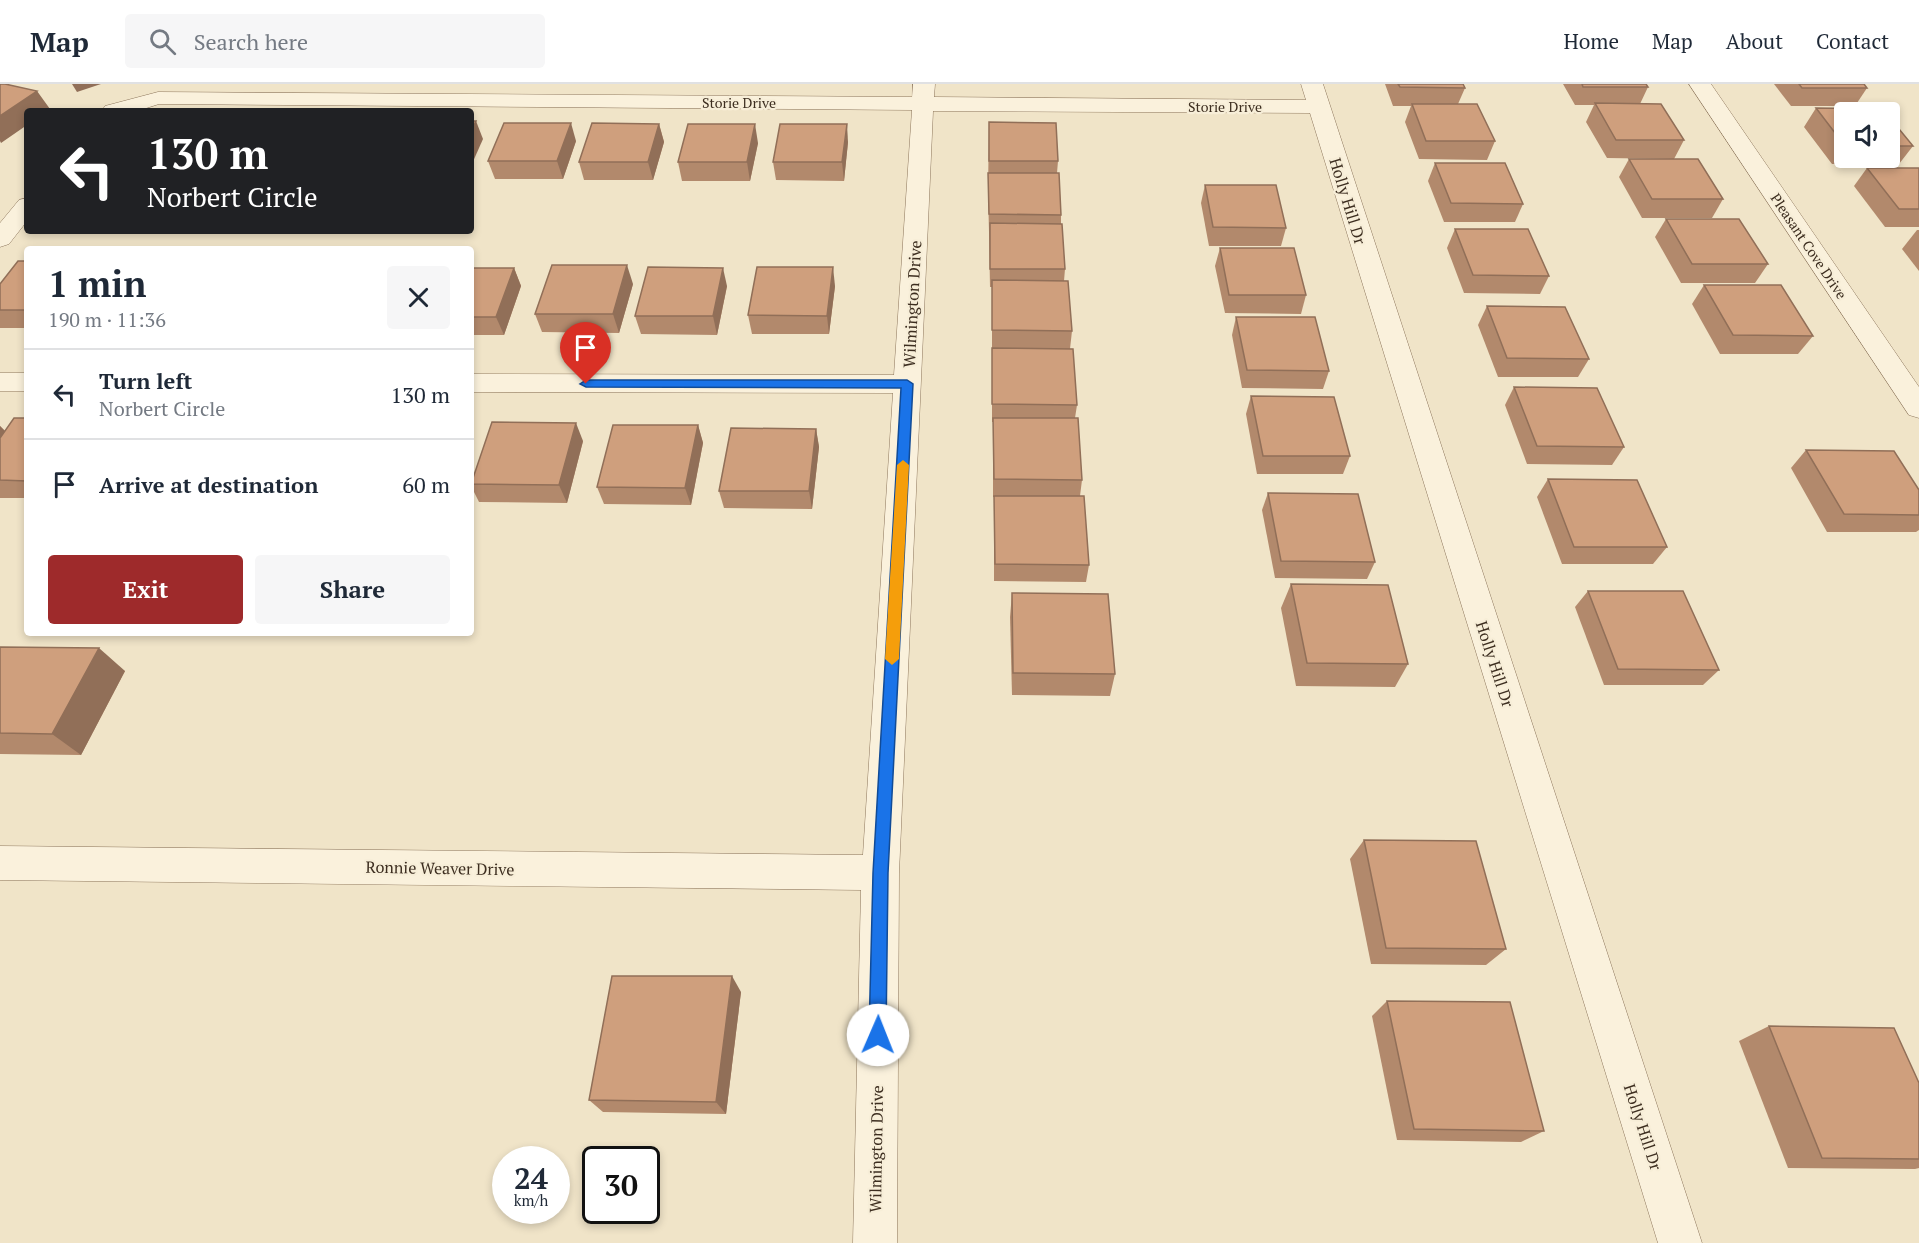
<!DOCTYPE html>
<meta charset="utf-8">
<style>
body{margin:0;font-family:"PT Serif",serif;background:#f6f6f7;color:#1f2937;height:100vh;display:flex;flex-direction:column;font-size:22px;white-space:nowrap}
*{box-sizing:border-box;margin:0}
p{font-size:20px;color:#747a83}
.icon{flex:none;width:33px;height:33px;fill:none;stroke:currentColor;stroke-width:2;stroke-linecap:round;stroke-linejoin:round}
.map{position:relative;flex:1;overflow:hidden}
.sheet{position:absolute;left:24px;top:162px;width:450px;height:390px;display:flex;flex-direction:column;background:#fff;border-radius:6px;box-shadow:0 3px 9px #0003}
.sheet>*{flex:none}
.banner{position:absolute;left:24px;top:24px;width:450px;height:126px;border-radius:6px;box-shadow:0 3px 9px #0003;background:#202124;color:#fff;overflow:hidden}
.buttons{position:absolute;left:1834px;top:18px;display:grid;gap:12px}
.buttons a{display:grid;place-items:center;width:66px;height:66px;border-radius:6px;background:#fff;box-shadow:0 3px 9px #0003;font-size:30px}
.speed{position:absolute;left:492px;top:1062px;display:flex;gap:12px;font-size:30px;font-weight:700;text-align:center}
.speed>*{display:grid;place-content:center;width:78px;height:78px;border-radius:50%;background:#fff;box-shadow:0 3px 9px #0003;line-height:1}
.speed small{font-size:15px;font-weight:400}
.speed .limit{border:3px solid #111;border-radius:9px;background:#fff;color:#111}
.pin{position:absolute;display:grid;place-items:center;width:51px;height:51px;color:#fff;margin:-62px -26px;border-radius:50% 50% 50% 0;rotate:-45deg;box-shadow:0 0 6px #0007}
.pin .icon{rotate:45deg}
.me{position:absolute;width:66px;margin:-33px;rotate:1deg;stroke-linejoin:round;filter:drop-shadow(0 0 4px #0008)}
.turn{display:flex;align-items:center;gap:21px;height:126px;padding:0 24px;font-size:27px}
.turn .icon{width:78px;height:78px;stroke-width:2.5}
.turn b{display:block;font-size:42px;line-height:51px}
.round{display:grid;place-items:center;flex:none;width:63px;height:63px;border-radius:6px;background:#f6f6f7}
.summary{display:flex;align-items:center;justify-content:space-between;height:102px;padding:0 24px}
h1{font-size:36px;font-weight:700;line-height:45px}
.action{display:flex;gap:12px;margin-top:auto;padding:12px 24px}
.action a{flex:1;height:69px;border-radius:6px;background:#9e2a2b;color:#fff;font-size:24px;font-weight:700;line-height:69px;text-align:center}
.action a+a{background:#f6f6f7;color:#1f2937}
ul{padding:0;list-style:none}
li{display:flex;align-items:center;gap:18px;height:90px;padding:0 24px;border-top:2px solid #e0e1e3}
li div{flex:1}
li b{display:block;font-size:22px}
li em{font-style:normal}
header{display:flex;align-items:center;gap:36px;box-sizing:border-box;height:84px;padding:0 30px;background:#fff;border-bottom:2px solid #e0e1e3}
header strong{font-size:28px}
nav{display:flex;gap:33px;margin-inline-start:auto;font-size:21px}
.search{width:420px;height:54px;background:#f6f6f7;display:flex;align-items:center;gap:15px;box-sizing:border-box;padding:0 21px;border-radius:6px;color:#747a83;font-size:22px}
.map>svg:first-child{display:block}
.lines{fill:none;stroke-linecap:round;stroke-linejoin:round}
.street-casing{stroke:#8d765c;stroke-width:1}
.street{fill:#faf1dc;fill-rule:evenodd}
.wall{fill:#b2896c}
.shaded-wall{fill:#916f58}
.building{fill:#cf9f7d;stroke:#916f58;stroke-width:1.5}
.route{fill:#1a73e8;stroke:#114b97;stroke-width:1.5}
.slow{fill:#f59e0b}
.labels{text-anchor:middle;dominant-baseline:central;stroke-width:4.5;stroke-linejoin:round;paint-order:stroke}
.far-street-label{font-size:14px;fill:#3d2e20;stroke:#f7eed8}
.street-label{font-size:16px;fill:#3d2e20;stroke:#f7eed8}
</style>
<header>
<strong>Map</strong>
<div class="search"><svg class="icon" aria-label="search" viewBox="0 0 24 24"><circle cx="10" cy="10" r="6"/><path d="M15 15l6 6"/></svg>Search here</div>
<nav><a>Home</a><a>Map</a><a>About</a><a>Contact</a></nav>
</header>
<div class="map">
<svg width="1919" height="1159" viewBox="0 0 1919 1159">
<rect width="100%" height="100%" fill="#f0e4c8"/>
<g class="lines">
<defs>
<g id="street">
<path d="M 913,0 L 935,0 L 934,13 L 1306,16 L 1301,0 L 1323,0 L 1702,1159 L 1658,1159 L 1310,29 L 933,27 L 899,789 L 897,1159 L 853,1159 L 861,806 L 0,796 L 0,762 L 863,771 L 893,309 L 471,308 L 471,290 L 894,291 L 912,26 L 159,20 L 137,27 L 102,27 L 105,22 L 158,8 L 912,13 Z"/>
<path d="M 1689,0 L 1711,0 L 1919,303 L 1919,334 L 1909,331 Z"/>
<path d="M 27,114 L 27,137 L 9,160 L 0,163 L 0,139 L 19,116 Z"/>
<rect x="0" y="289" width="27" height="18"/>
</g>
</defs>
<use href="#street" class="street-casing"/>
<use href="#street" class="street"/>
</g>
<g class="wall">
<path d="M 1385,0 L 1463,0 L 1465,4 L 1458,20 L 1495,57 L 1487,76 L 1419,75 L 1405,38 L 1411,22 L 1393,22 Z"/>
<path d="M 1563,0 L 1646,0 L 1648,3 L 1640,20 L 1684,56 L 1674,75 L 1607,74 L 1586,38 L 1594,21 L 1575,21 Z"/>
<path d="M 1774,0 L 1864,0 L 1867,4 L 1855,22 L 1791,22 Z"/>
<path d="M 1816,24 L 1845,28 L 1845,74 L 1890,74 L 1890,34 L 1913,62 L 1899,80 L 1832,80 L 1804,43 Z"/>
<path d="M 989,38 L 1058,77 L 1057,89 L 1061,131 L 1061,140 L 1065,185 L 1064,197 L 1072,247 L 1070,265 L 1077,321 L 1075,334 L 1082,396 L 1080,412 L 1089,481 L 1086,498 L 994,497 L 994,413 L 993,413 L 993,338 L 992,338 L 992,203 L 990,203 L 989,148 L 988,107 Z"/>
<path d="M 659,40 L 664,58 L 653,96 L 584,96 L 579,78 Z"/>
<path d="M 576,57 L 563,95 L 495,95 L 488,77 Z"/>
<path d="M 848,58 L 844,97 L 776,96 L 773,78 Z"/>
<path d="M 758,59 L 750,97 L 682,97 L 678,78 Z"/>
<path d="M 1629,75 L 1723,115 L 1712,134 L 1642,134 L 1619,93 Z"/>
<path d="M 1435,79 L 1523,120 L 1515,138 L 1444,138 L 1428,97 Z"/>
<path d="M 1867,84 L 1919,84 L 1919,143 L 1885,143 L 1854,102 Z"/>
<path d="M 1205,101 L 1286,144 L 1281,162 L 1209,162 L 1201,119 Z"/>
<path d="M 1666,135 L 1768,180 L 1755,199 L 1681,199 L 1655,153 Z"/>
<path d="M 1455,145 L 1549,192 L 1540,210 L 1464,209 L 1447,164 Z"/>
<path d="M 1917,146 L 1919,146 L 1919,187 L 1902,165 Z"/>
<path d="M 1220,164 L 1306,211 L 1301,230 L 1225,229 L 1215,182 Z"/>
<path d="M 27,177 L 27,244 L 0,244 L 0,200 Z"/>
<path d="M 471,184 L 514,184 L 521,202 L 504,251 L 471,251 Z"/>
<path d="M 633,200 L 619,249 L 542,248 L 535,230 Z"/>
<path d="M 1704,201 L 1813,252 L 1798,270 L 1720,270 L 1692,220 Z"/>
<path d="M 727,202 L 717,251 L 641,250 L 635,232 Z"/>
<path d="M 835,202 L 829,250 L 752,250 L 748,231 Z"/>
<path d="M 1487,222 L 1589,275 L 1578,293 L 1498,293 L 1478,241 Z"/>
<path d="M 1236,233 L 1329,287 L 1323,305 L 1242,304 L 1232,251 Z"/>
<path d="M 1514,303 L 1624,363 L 1612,381 L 1527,380 L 1505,321 Z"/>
<path d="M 1251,312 L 1350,372 L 1343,390 L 1257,390 L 1246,330 Z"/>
<path d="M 27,334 L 27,414 L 0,414 L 0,342 L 5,347 Z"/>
<path d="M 698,341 L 703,359 L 691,421 L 604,420 L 597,403 Z"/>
<path d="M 816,345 L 819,363 L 812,425 L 724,424 L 719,407 Z"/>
<path d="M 583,357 L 567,419 L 479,418 L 471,402 L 471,398 Z"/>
<path d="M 1806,366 L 1919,406 L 1919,446 L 1916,448 L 1827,448 L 1791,384 Z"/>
<path d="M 1548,395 L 1667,463 L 1653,480 L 1562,480 L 1537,413 Z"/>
<path d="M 1268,409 L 1375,478 L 1367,495 L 1275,494 L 1262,426 Z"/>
<path d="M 1291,500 L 1408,580 L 1395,603 L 1296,602 L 1281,524 Z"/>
<path d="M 1588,507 L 1719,586 L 1703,601 L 1604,601 L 1575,523 Z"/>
<path d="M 1012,509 L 1115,590 L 1110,612 L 1012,611 L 1010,533 Z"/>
<path d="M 0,563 L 125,587 L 81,671 L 0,670 Z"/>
<path d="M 1364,756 L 1506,865 L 1486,881 L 1371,880 L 1350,775 Z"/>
<path d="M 741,908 L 726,1030 L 603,1028 L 589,1016 Z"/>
<path d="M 1387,917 L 1544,1047 L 1521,1058 L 1397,1056 L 1372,932 Z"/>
<path d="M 1769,942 L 1919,999 L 1919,1084 L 1915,1085 L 1788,1084 L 1739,957 Z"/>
</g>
<g class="shaded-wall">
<path d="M 72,0 L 101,0 L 77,8 Z"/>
<path d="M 37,7 L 50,25 L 48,27 L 27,27 L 27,41 L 1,59 L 0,57 L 0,32 Z"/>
<path d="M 476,37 L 483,55 L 471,82 L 471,48 Z"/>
<path d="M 571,39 L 576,57 L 563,95 L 557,77 Z"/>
<path d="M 659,40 L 664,58 L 653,96 L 648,78 Z"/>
<path d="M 755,40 L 758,59 L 750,97 L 747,78 Z"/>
<path d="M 847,40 L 848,58 L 844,97 L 842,78 Z"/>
<path d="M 627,181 L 633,200 L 619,249 L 613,230 Z"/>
<path d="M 833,183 L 835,202 L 829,250 L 827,232 Z"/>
<path d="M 514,184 L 521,202 L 504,251 L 496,233 Z"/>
<path d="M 723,184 L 727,202 L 717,251 L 713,232 Z"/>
<path d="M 576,339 L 583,357 L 567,419 L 559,401 Z"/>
<path d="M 698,341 L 703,359 L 691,421 L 685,404 Z"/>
<path d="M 0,342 L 10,352 L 0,366 Z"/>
<path d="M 816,345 L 819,363 L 812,425 L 809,407 Z"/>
<path d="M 99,564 L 125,587 L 81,671 L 52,650 Z"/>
<path d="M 732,892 L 741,908 L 726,1030 L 716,1018 Z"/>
</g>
<g class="building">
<path d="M 0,0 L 5,0 L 37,7 L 0,32 Z"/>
<path d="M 1398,0 L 1463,0 L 1465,4 L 1400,3 Z"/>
<path d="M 1582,0 L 1646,0 L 1648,3 L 1583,3 Z"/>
<path d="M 1799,0 L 1864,0 L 1867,4 L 1802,4 Z"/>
<path d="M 1595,19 L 1661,20 L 1684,56 L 1616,56 Z"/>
<path d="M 1412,20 L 1477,20 L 1495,57 L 1426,57 Z"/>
<path d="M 1816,24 L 1882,25 L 1885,28 L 1845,28 L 1845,62 Z"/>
<path d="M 1890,34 L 1913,62 L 1890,62 Z"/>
<path d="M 471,37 L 476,37 L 471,48 Z"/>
<path d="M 989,38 L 1056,39 L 1058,77 L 989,77 Z"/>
<path d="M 504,39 L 571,39 L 557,77 L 488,77 Z"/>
<path d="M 592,39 L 659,40 L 648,78 L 579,78 Z"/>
<path d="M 688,40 L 755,40 L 747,78 L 678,78 Z"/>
<path d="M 780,40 L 847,40 L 842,78 L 773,78 Z"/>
<path d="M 1629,75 L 1698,75 L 1723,115 L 1652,115 Z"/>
<path d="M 1435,79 L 1505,79 L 1523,120 L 1451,119 Z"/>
<path d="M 1867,84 L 1919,84 L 1919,125 L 1899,125 Z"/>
<path d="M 988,89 L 1059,89 L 1061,131 L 989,130 Z"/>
<path d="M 1205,101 L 1276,101 L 1286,144 L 1213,143 Z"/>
<path d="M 1666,135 L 1739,135 L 1768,180 L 1692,180 Z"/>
<path d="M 990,139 L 1062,140 L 1065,185 L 990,185 Z"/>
<path d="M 1455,145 L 1528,145 L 1549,192 L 1473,191 Z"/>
<path d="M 1220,164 L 1294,164 L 1306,211 L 1229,211 Z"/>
<path d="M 18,177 L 27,177 L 27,226 L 0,226 L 0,200 Z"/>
<path d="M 552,181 L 627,181 L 613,230 L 535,230 Z"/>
<path d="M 648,183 L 723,184 L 713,232 L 635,232 Z"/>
<path d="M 757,183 L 833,183 L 827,232 L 748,231 Z"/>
<path d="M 471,184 L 514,184 L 496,233 L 471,233 Z"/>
<path d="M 992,196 L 1068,197 L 1072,247 L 992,246 Z"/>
<path d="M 1704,201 L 1781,201 L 1813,252 L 1733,251 Z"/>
<path d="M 1487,222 L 1565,223 L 1589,275 L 1507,274 Z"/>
<path d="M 1236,233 L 1315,233 L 1329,287 L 1247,286 Z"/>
<path d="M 992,264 L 1073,265 L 1077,321 L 992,320 Z"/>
<path d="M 1514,303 L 1597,304 L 1624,363 L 1537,362 Z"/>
<path d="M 1251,312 L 1334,313 L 1350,372 L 1263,372 Z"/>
<path d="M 14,334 L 27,334 L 27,397 L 0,396 L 0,354 Z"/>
<path d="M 993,334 L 1078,334 L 1082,396 L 994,395 Z"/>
<path d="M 492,338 L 576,339 L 559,401 L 471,400 Z"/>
<path d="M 613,341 L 698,341 L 685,404 L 597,403 Z"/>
<path d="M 731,344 L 816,345 L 809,407 L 719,407 Z"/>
<path d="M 1806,366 L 1894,367 L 1919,406 L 1919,431 L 1844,430 Z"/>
<path d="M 1548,395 L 1637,396 L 1667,463 L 1574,463 Z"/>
<path d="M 1268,409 L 1358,410 L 1375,478 L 1281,477 Z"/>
<path d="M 994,412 L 1084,412 L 1089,481 L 995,480 Z"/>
<path d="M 1291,500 L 1388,501 L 1408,580 L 1307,579 Z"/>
<path d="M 1588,507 L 1683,507 L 1719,586 L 1618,585 Z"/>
<path d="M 1012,509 L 1108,510 L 1115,590 L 1013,589 Z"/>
<path d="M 0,563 L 99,564 L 52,650 L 0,649 Z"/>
<path d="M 1364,756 L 1476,757 L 1506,865 L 1386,864 Z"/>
<path d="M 612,892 L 732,892 L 716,1018 L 589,1016 Z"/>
<path d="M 1387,917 L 1510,918 L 1544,1047 L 1414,1045 Z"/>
<path d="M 1769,942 L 1894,944 L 1919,999 L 1919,1075 L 1822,1074 Z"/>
</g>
<path class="route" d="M 586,296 L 907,296 L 913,300 L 888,789 L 886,951 L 884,957 L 878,959 L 872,957 L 869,951 L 873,789 L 901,304 L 586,303 L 580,300 Z"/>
<path class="slow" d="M 903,376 L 909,381 L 899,575 L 892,581 L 885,575 L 897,381 Z"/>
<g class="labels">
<g class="far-street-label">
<text x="739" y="18">Storie Drive</text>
<text x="1225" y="22">Storie Drive</text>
<text transform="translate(1809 162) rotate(56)">Pleasant Cove Drive</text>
</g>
<g class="street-label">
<text transform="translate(1348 117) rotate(73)">Holly Hill Dr</text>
<text transform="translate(912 220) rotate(-87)">Wilmington Drive</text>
<text transform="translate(1495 580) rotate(72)">Holly Hill Dr</text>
<text transform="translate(440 784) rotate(1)">Ronnie Weaver Drive</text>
<text transform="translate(1643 1043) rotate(72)">Holly Hill Dr</text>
<text transform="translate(876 1065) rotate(-89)">Wilmington Drive</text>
</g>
</g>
</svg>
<div class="buttons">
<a><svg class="icon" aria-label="sound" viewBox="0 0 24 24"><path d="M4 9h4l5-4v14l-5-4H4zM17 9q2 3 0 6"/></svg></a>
</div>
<div class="speed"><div>24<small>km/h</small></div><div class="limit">30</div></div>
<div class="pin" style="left:586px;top:300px;background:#d93025"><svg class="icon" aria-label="arrive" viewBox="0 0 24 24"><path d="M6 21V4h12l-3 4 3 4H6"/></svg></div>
<svg class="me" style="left:878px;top:951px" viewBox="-20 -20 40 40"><circle r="19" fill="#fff"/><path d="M0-13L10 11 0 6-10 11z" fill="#1a73e8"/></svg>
<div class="banner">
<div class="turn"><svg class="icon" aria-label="left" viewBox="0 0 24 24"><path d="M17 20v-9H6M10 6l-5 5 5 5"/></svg><div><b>130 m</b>Norbert Circle</div></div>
</div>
<section class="sheet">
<div class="summary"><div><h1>1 min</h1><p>190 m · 11:36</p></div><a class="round"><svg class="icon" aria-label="close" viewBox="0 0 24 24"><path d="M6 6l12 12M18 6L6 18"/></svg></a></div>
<ul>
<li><svg class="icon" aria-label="left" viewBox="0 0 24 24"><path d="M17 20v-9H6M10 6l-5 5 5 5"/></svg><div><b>Turn left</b><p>Norbert Circle</p></div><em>130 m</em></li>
<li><svg class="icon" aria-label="arrive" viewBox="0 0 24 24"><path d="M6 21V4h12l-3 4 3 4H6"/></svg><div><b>Arrive at destination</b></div><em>60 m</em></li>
</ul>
<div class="action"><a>Exit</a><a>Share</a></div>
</section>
</div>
